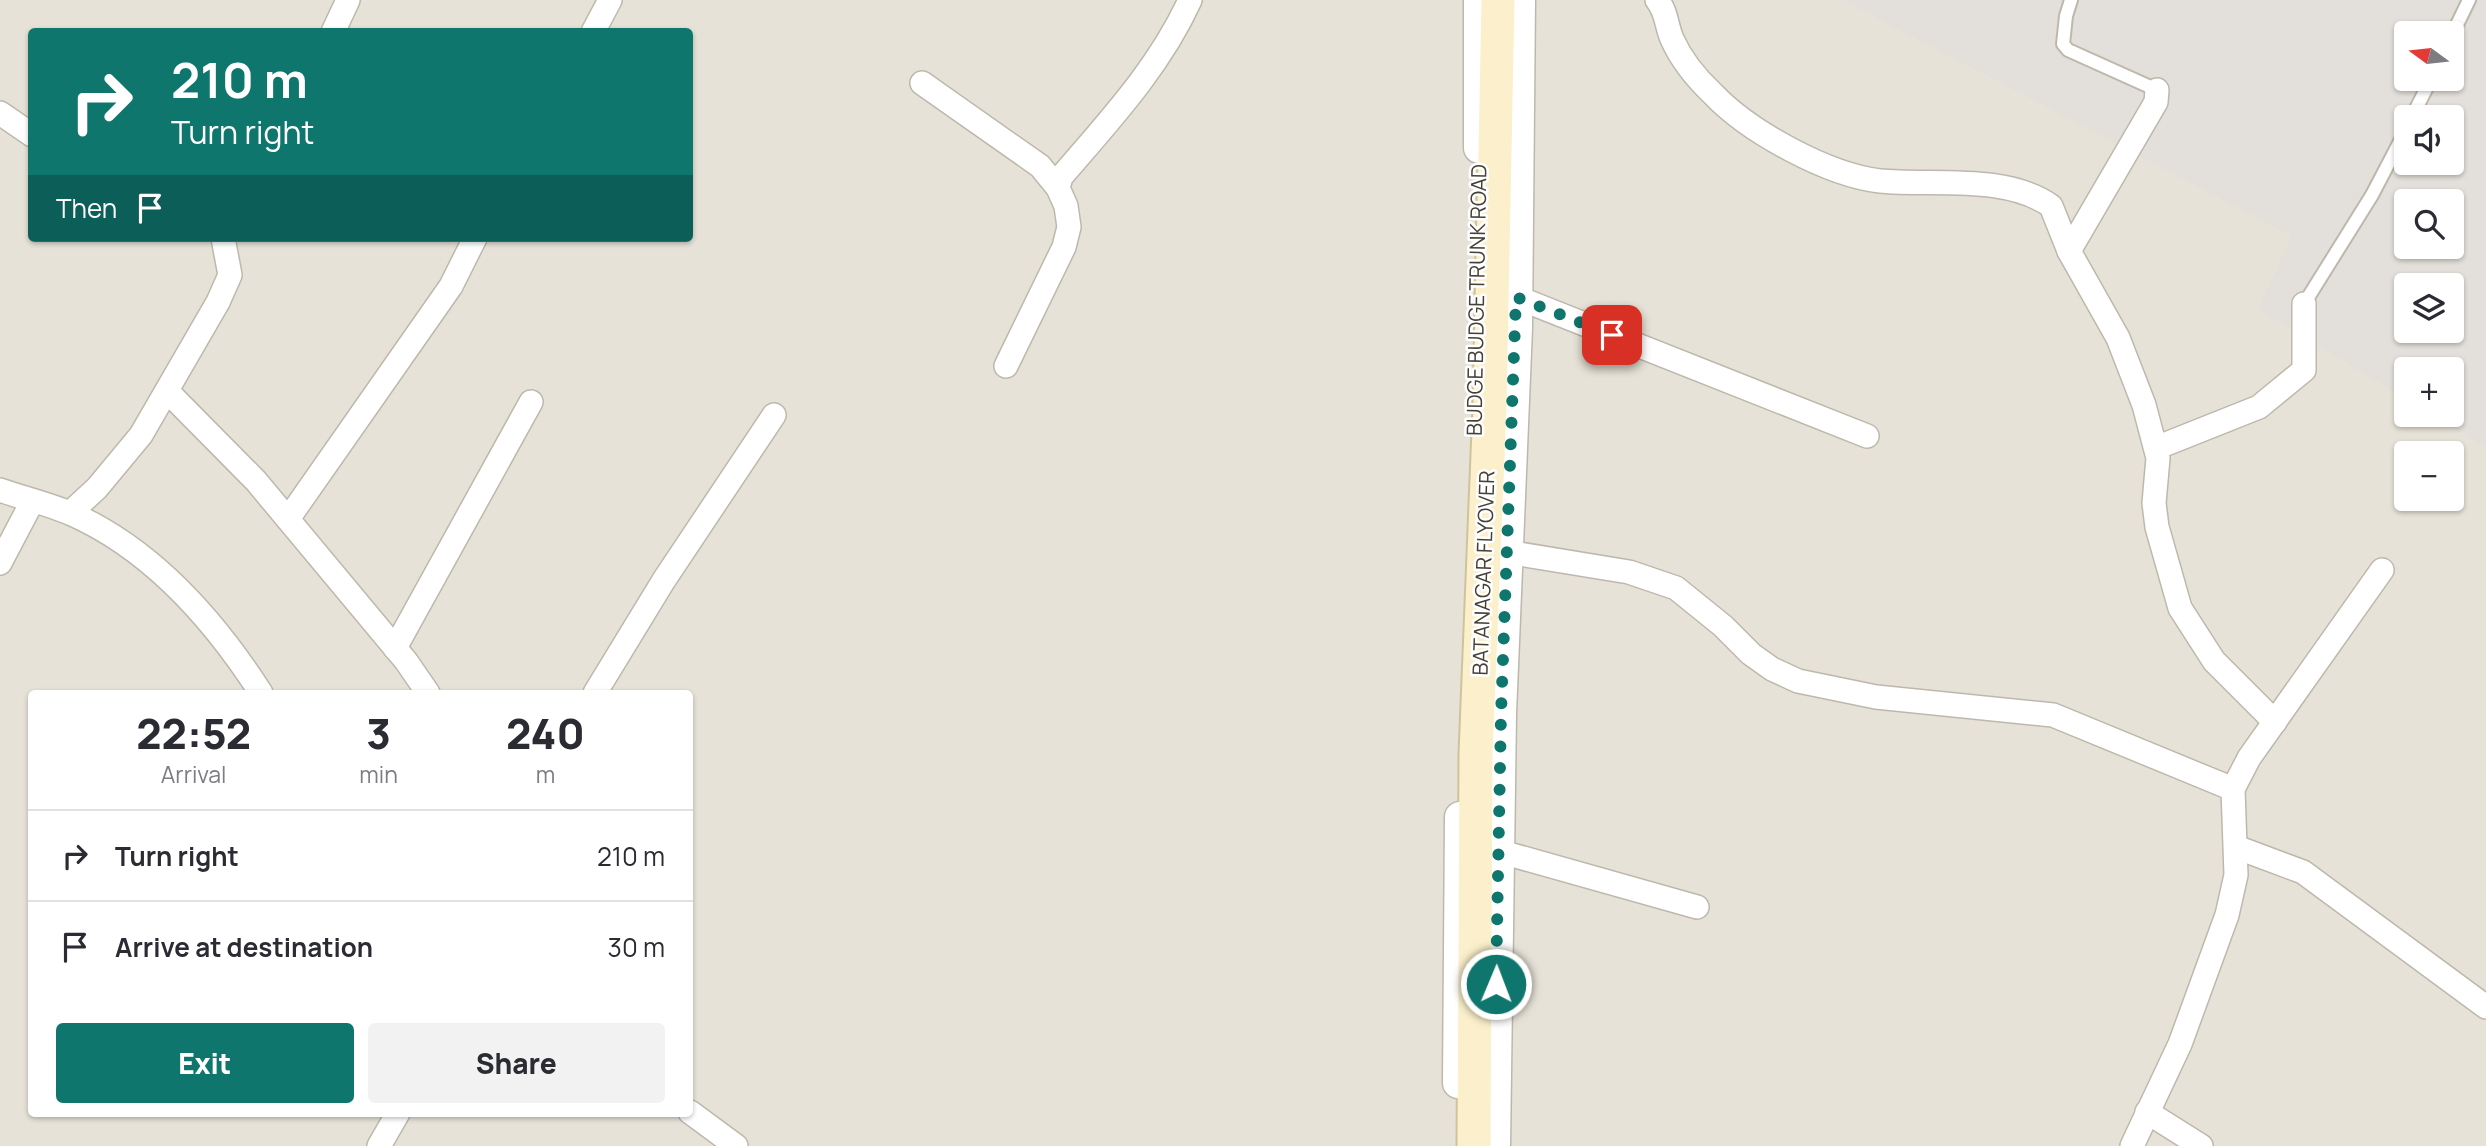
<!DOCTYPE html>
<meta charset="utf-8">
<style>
body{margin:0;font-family:Manrope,sans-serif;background:#f2f2f3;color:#2b2b33;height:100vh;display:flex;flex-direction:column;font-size:26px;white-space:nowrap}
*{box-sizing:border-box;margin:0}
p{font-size:23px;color:#7c7c81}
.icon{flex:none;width:38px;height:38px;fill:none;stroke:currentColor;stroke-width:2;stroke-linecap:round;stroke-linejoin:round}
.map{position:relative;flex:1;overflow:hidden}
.details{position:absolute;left:28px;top:690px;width:665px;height:427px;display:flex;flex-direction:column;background:#fff;border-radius:7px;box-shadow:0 2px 5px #0004}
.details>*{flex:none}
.top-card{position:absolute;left:28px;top:28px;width:665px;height:214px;border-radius:7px;box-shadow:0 2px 5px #0004;background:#0f766e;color:#fff;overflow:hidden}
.needle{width:46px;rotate:285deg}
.fabs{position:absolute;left:2394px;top:21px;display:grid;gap:14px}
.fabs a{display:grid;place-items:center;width:70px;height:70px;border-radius:7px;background:#fff;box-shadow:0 2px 5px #0004;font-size:35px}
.pin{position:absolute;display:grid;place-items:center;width:60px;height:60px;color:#fff;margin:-30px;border-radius:14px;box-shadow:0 4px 10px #0006}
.me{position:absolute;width:77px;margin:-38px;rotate:1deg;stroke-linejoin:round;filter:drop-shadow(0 0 5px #0008)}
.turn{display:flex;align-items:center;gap:24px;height:147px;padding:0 28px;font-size:32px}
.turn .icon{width:91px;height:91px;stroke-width:2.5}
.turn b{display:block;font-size:49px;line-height:60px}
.then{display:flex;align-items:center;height:66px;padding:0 28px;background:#0003;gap:14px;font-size:26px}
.eta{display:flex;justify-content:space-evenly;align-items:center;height:119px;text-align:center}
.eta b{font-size:42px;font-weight:800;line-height:49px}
.button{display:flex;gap:14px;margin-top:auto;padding:14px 28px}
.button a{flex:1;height:80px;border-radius:7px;background:#0f766e;color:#fff;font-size:28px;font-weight:800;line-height:80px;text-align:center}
.button a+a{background:#f2f2f3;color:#2b2b33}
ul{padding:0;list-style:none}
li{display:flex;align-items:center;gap:21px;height:91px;padding:0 28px;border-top:2px solid #e1e1e2}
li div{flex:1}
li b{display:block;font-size:26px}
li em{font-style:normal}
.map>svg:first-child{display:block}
.residential{fill:#e7e2d7;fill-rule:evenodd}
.industrial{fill:#e3dfda;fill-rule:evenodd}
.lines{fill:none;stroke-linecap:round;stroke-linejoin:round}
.service-casing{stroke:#beb8ac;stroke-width:16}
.minor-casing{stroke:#beb8ac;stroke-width:26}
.tertiary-casing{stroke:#beb8ac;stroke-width:33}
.secondary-casing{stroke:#cfc39b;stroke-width:37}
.service{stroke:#fff;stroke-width:12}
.minor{stroke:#fff;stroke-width:23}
.tertiary{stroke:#fff;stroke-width:30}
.secondary{stroke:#fbf0cb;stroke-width:33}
.route{stroke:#0f766e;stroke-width:12;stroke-dasharray:0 21.6}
.labels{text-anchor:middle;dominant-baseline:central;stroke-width:5;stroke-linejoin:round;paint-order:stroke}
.street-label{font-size:21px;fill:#464138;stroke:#fff}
</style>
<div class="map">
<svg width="2486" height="1146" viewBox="0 0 2486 1146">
<rect width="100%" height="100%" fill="#f3f0e9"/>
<path class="residential" d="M 0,0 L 2486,0 L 2486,1146 L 0,1146 ZM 32,32 L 690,32 L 690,238 L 32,238 ZM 2406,33 L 2452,33 L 2452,79 L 2406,79 ZM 2406,117 L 2452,117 L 2452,163 L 2406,163 ZM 2406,201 L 2452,201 L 2452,247 L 2406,247 ZM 2406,285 L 2452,285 L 2452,331 L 2406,331 ZM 2406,369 L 2452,369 L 2452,415 L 2406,415 ZM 2406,453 L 2452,453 L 2452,499 L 2406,499 ZM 32,693 L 690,693 L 690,1113 L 32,1113 Z"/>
<path class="industrial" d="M 1843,0 L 2486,0 L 2486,448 L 2432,415 L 2452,415 L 2452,369 L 2406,369 L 2406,399 L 2258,309 L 2292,236 ZM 2406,33 L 2452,33 L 2452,79 L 2406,79 ZM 2406,117 L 2452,117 L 2452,163 L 2406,163 ZM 2406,201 L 2452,201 L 2452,247 L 2406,247 ZM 2406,285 L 2452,285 L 2452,331 L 2406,331 Z"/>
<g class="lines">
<defs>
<g id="service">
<path d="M 2071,0 L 2066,16 L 2063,44 L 2068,50 L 2157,90"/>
<path d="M 2452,35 L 2469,0"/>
<path d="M 2412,117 L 2431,79"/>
<path d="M 2304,304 L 2372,195 L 2406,130"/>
</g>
<g id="minor">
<path d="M 1657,0 C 1667,12 1666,25 1672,39 C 1681,59 1697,79 1713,94 C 1749,132 1828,175 1880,181 C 1933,186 2006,174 2051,206 L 2069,251 L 2118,338 L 2144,405 L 2158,458 L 2154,503 L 2157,527 L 2180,608 L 2214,661 L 2275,722"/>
<path d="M 333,32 L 348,0"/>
<path d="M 593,32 L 610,0"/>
<path d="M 922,83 L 1040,166 L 1058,188"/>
<path d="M 0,113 L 32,135"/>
<path d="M 2069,251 L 2156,102 L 2157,90"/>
<path d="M 1516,297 L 1867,436"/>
<path d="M 1006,366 L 1064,247 L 1069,227 L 1066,206 L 1058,188 L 1061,177 C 1109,121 1159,68 1190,0"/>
<path d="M 167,391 L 256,481 L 406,661 L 428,693"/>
<path d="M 2156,448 L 2259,407 L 2304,370 L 2304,304"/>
<path d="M 0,490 C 23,498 49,504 72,514 C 153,550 214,620 261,693"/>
<path d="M 70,513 L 97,488 L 141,435 L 218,302 L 230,275 L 223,238"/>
<path d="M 288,519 L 451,286 L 475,238"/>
<path d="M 1507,552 L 1629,572 L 1676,588 L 1723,626 L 1751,654 L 1772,669 L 1798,681 L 1876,697 L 2053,715 L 2233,789"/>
<path d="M 0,563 L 32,502"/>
<path d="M 395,648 L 531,402"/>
<path d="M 595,693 L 664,580 L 774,415"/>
<path d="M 2236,847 L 2303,872 L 2486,1007"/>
<path d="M 1498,851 L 1697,907"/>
<path d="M 690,1112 L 736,1146"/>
<path d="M 2147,1112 L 2201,1146"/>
<path d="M 379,1146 L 398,1113"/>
<path d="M 2132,1146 L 2180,1044 L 2227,915 L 2236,875 L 2233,789 L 2249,758 L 2382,570"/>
</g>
<g id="tertiary">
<path d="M 1479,148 L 1479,0"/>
<path d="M 1458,1083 L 1460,817"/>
<path d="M 1495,1146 L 1501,714 L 1517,328 L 1520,0"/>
</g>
<path id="secondary" d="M 1474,1146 L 1476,754 L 1490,405 L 1498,0"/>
</defs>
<use href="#service" class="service-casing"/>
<use href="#minor" class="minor-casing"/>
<use href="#tertiary" class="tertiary-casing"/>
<use href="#secondary" class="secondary-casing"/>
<use href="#service" class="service"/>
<use href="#minor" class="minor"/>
<use href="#tertiary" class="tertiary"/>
<use href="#secondary" class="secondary"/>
</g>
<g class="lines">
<path class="route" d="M 1496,984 L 1501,714 L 1516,297 L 1612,335"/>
</g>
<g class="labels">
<g class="street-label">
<text transform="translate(1476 300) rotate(-89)">BUDGE BUDGE TRUNK ROAD</text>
<text transform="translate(1483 573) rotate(-88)">BATANAGAR FLYOVER</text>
</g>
</g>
</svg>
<div class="fabs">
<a><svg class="needle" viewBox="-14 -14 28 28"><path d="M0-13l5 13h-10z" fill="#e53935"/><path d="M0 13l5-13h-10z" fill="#7c7c81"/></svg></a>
<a><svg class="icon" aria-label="sound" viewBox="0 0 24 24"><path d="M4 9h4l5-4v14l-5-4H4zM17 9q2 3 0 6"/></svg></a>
<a><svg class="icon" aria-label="search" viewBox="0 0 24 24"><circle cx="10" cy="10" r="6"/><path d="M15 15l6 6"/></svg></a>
<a><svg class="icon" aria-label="layers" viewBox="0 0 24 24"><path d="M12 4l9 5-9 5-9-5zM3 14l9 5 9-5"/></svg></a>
<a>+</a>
<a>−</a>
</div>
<div class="pin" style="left:1612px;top:335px;background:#d93025"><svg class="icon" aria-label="arrive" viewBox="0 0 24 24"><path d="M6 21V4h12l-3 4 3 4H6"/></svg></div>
<svg class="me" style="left:1496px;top:984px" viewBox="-20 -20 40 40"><circle r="17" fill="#0f766e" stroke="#fff" stroke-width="3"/><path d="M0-11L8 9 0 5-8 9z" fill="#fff"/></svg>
<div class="top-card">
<div class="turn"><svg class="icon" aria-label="right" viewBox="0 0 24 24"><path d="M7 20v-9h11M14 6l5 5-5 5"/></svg><div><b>210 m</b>Turn right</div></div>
<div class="then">Then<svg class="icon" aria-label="arrive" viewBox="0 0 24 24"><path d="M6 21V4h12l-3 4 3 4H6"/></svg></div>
</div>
<section class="details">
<div class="eta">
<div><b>22:52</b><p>Arrival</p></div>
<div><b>3</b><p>min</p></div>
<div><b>240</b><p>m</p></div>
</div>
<ul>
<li><svg class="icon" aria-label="right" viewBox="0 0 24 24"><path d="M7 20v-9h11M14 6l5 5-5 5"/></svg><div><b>Turn right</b></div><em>210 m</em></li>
<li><svg class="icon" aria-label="arrive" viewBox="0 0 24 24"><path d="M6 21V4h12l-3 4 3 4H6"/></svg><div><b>Arrive at destination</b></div><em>30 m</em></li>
</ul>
<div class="button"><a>Exit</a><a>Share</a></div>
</section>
</div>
